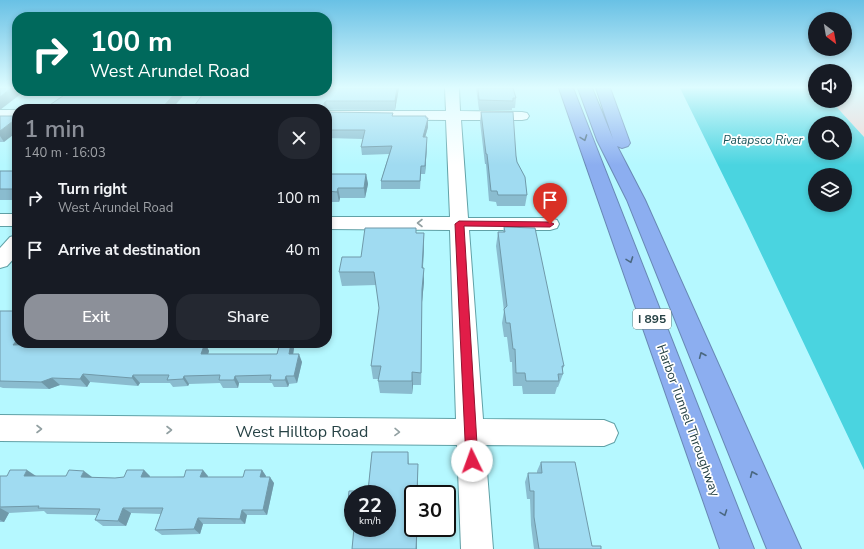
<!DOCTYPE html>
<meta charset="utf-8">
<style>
:root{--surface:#171b24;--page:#242831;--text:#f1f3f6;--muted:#9ea1a6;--accent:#8c9099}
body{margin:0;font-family:"Nunito Sans",sans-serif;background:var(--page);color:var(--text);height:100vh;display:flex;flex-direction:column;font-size:15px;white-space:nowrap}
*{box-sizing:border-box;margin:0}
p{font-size:13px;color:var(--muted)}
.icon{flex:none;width:22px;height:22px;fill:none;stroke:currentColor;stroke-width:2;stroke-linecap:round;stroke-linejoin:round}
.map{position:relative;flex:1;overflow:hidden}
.side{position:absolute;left:12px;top:104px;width:320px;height:244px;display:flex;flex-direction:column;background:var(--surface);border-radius:16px;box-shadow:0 2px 6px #0003}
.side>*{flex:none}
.hud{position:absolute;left:12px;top:12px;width:320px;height:84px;border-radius:16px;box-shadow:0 2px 6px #0003;background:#00695c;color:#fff;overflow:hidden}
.needle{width:26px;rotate:149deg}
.buttons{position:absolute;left:808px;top:12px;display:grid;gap:8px}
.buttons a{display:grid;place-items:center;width:44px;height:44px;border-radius:50%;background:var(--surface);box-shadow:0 2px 6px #0003;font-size:20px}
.speed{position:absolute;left:344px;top:485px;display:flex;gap:8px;font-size:20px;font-weight:700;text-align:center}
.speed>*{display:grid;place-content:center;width:52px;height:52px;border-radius:50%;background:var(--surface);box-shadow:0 2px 6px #0003;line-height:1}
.speed small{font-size:10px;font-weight:400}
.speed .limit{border:2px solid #111;border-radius:6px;background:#fff;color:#111}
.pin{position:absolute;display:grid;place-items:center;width:34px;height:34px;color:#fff;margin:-41px -17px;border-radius:50% 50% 50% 0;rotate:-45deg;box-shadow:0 0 4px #0007}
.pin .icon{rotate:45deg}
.me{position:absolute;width:44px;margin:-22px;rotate:357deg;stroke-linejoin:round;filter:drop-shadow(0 0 3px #0008)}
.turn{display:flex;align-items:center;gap:14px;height:84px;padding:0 12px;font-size:18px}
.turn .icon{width:52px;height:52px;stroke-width:2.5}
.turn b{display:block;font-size:28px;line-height:34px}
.round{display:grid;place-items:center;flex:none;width:42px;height:42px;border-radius:16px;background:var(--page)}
.headline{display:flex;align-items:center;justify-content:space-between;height:68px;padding:0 12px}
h1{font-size:24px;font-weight:600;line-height:30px;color:var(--accent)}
.primary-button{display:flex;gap:8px;margin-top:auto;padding:8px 12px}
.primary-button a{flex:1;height:46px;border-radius:16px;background:var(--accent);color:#fff;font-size:16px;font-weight:600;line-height:46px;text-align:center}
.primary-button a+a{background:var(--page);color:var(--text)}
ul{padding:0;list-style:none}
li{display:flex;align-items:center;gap:12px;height:52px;padding:0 12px}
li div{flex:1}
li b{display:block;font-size:15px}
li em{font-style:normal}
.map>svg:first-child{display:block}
.green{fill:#f6d3d0}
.water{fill:#4ad4e0;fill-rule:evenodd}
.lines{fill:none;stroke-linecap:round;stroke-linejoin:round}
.minor-casing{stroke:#60a1a7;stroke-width:2}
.highway-casing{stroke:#6888b4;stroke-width:2}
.minor{fill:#fff;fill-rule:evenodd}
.highway{fill:#8caef0;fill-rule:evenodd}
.wall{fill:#8abccf}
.shaded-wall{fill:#7099a9}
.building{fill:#a0dbf1;stroke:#7099a9}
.oneway{stroke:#4a6881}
.oneway2{stroke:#92a0a2}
.route{fill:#e11d48;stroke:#92132f}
.labels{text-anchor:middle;stroke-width:3.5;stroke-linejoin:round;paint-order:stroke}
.far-water-label{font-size:12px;font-style:italic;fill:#175257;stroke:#fff}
.shield{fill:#fff;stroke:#677b7d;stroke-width:1}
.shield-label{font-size:12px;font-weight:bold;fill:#264245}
.street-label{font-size:13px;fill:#264245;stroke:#fff}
.near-street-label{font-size:16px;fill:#264245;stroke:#fff}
</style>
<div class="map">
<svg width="864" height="549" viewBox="0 0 864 549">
<rect width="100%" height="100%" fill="#b5f8ff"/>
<!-- green -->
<polygon class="green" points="845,88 864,88 864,137 831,101 845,101"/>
<!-- water -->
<path class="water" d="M680 88H815V101H831L864 137V470L747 224ZM815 123H845V153H815ZM815 175H845V205H815Z"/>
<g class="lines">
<!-- minor casing -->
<g class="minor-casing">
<g id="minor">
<polygon points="445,88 459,88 460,111 522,112 527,113 529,116 527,119 522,120 461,120 468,218 550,218 557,220 559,224 557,228 550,230 469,230 483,419 604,420 614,424 618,433 614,442 604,446 485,445 493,549 461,549 457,445 0,441 0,415 456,419 450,230 327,229 327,217 450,217 446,120 327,119 327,111 446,111"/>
<rect x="0" y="110" width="17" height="8"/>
<rect x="0" y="214" width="17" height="12"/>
<polygon points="17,235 17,255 7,266 0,268 0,248 10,237"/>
</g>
</g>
<!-- highway casing -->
<g class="highway-casing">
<g id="highway">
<polygon points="559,88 573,88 754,549 720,549"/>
<polygon points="578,88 592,88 613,139 596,88 610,88 630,143 628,146 622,148 617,146 645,200 801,549 767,549 627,200 597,140"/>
</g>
</g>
<!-- minor -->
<use href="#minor" class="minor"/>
<!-- highway -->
<use href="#highway" class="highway"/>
</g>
<!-- wall -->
<g class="wall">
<polygon points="399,88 395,110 192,109"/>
<polygon points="476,88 513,88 516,98 515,108 512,108 512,110 479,110"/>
<polygon points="17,91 29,91 27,93 22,93"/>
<polygon points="327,112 393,116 428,118 428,127 425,137 427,145 425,174 421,174 420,189 381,189 381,181 389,154 362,155 361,147 363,139 327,138"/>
<polygon points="481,112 516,156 517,162 527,195 525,206 497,206 496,202 489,201 486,164 485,164 480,122"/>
<polygon points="0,116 4,142 0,142"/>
<rect x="0" y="171" width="17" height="29"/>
<polygon points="366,174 368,184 365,198 340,198 339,202 327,202 327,176"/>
<polygon points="504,227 564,366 562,371 563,374 558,387 557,387 555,394 523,394 522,386 513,386 512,362 510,362 507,337 504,337 502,323 504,311 496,246 498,232 503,232"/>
<polygon points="416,233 424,233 424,246 423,268 424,282 422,302 421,385 413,385 412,394 380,393 378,381 378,379 373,379 371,366 379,308 376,285 342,286 339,272 361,257"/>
<polygon points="0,311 17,343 29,343 27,345 117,345 205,343 209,351 208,354 277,354 280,343 292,343 294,348 293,354 302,362 297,383 289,384 288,387 274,387 272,383 239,383 238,388 223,388 220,383 189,384 188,386 173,387 170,383 140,383 138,386 90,382 87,387 60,385 49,389 3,388 0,387"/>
<polygon points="372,452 408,452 409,464 418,464 418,494 413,494 413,528 417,528 417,549 352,549 354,528 387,528 387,494 353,494 353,519 350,519 347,511 349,491 368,491"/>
<polygon points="541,462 592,546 601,549 534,549 531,525 530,499 527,499 525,482 528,473 537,473 537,471"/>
<polygon points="144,470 150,477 172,477 208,476 207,477 243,477 262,470 266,476 265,477 274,483 267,515 247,515 245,524 203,524 200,534 162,535 155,530 161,514 131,513 126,526 103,526 95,520 97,515 47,514 44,511 9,513 4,522 0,522 0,476 36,476 92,477 115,478 124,477"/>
</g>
<!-- shaded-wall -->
<g class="shaded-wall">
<polygon points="11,88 17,88 17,91 21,91 22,93 0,110 0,97"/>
<polygon points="397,88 399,88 395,110 395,101"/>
<polygon points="177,91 187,91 172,109 161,109"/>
<polygon points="326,101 327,109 324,109 324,103"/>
<polygon points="17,118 17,132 4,142 0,136 0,131"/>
<polygon points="428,118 428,127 423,145 423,137"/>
<polygon points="427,137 427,145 425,174 425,166"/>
<polygon points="366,174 368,184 365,198 364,188"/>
<polygon points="338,188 340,198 339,202 337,192"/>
<polygon points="424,233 424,246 422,282 422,268"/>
<polygon points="424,268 424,282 422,302 421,385 421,373 422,289"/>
<polygon points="17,340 17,343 29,343 21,353 13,345"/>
<polygon points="205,343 209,351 206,362 201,354"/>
<polygon points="291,343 292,343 294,348 292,362 289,354"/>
<polygon points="299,354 302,362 297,383 294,376"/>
<polygon points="412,372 413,385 412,394"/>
<polygon points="83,374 90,382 87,387 80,379"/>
<polygon points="133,375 140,383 138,386 132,378"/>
<polygon points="184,376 189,384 188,386 183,379"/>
<polygon points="235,376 239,383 238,388 234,380"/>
<polygon points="286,376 289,384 288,387 285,380"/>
<polygon points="52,378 60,385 49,389 41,382"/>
<polygon points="418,464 418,494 417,494"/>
<polygon points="27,470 36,476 24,476"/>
<polygon points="144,470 150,476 148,482 141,477"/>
<polygon points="203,470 208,476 206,483 200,477"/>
<polygon points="262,470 266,476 264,483 260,477"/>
<polygon points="84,471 92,477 89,482 81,477"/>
<polygon points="270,477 274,483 267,515 263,510"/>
<polygon points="0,508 9,513 4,522 0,520"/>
<polygon points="123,508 131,513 126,526 118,521"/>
<polygon points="242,510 247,515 245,524 240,519"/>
<polygon points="198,518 203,524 200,534 194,529"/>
<polygon points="417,528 417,549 416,549"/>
</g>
<!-- building -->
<g class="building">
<polygon points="0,88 11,88 0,97"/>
<polygon points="327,88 397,88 395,101 326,101 324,103 324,109 192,109 205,91 327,91"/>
<polygon points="478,88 513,88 516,98 513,98 513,101 479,100"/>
<polygon points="70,91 177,91 161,109 44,109"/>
<polygon points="327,112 393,113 392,116 426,116 426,118 428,118 423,137 427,137 425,166 421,166 420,181 381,181 392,146 361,147 365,130 327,130"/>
<polygon points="481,112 513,112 516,156 517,162 525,177 527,195 498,195 497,191 491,191 487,154 486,154"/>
<polygon points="0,116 17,116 17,118 0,131"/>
<rect x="0" y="171" width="17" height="18"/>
<polygon points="330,174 366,174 364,188 338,188 337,192 327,191 327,176 329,176"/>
<polygon points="504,227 535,228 564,366 562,366 563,374 558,374 559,381 526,381 525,373 516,373 515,349 513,349 510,323 506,323 504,309 507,306 498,232 505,232"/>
<polygon points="365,228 416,228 416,233 424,233 422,268 424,268 422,289 421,373 412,372 412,381 378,381 381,366 371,366 379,308 374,272 339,272 342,257 361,257"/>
<polygon points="17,252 17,256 14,256"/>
<polygon points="0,311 17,311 17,340 13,345 82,343 117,345 118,343 205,343 201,354 277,354 280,343 291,343 289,354 299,354 294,376 286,376 285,380 270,380 271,375 235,376 234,380 219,380 220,375 184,376 183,379 167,380 169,375 133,375 132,378 83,374 80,379 52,378 41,382 0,381"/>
<polygon points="372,452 408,452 408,464 418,464 417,494 413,494 413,528 417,528 416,549 352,549 354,528 387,528 387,494 353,494 353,511 347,511 349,491 368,491"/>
<polygon points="541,462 575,462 592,546 601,546 601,549 539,549 534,517 534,491 530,491 528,473 542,473"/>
<polygon points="10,470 27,470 24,476 66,476 69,470 84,471 81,477 115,478 124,477 127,470 144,470 141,477 184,477 186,470 203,470 200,477 243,477 245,470 262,470 260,477 270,477 263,510 242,510 240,519 198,518 194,529 155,530 163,508 123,508 118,521 95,520 100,509 38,508 39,506 0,507 0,476 7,476"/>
</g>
<!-- one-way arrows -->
<defs><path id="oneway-chevron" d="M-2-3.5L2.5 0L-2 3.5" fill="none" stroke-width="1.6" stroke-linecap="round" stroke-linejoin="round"/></defs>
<g class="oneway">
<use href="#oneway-chevron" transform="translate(584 138) rotate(70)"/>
<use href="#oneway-chevron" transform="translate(630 260) rotate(70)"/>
<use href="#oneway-chevron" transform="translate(702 355) rotate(-113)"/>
<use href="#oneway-chevron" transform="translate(753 474) rotate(-113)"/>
<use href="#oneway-chevron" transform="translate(724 513) rotate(70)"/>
</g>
<g class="oneway2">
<use href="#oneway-chevron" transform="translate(420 223) rotate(-180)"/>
<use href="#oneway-chevron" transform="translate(39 429)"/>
<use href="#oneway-chevron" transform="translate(169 430)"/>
<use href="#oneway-chevron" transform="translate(397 432) rotate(1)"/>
</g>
<!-- sky -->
<linearGradient id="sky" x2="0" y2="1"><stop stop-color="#69c1e5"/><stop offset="0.53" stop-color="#defcff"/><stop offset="1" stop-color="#defcff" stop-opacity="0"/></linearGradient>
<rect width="864" height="165" fill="url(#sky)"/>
<!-- route -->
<polygon class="route" points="459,221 550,222 554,224 550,227 464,226 478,461 477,466 472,468 468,466 466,461 455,224"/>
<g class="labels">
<!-- far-water labels -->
<g class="far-water-label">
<text x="763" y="144">Patapsco River</text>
</g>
<!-- shield labels -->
<rect class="shield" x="633" y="309" width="38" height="20" rx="3"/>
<g class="shield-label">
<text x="652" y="323">I 895</text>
</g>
<!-- street labels -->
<g class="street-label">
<text transform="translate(689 420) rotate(70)" y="5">Harbor Tunnel Throughway</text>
</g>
<!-- near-street labels -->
<g class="near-street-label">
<text x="302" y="437">West Hilltop Road</text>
</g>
</g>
</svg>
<div class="buttons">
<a><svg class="needle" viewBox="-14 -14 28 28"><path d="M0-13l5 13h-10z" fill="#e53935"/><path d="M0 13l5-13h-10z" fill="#9ea1a6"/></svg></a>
<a><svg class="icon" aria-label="sound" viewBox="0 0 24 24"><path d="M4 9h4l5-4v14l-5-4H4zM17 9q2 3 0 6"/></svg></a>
<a><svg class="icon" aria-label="search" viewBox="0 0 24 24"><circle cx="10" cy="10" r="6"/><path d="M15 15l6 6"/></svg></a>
<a><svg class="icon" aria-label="layers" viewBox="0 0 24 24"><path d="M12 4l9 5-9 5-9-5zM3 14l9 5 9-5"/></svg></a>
</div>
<div class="speed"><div>22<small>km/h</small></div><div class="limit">30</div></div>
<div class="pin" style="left:550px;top:224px;background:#d93025"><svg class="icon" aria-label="arrive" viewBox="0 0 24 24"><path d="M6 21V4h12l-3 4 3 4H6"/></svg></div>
<svg class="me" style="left:472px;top:461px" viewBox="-20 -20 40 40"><circle r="19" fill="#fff"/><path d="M0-13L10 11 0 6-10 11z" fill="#e11d48"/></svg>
<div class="hud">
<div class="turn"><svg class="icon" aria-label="right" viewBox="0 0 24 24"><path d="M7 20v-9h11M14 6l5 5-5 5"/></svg><div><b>100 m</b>West Arundel Road</div></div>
</div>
<section class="side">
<div class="headline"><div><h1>1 min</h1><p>140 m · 16:03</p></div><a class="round"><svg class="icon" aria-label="close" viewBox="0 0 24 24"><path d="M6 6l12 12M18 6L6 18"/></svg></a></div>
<ul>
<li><svg class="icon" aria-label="right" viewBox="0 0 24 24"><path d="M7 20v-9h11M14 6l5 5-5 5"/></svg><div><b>Turn right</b><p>West Arundel Road</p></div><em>100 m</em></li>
<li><svg class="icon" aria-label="arrive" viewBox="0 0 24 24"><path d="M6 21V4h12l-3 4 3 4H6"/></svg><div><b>Arrive at destination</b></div><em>40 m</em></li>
</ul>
<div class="primary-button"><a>Exit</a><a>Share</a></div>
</section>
</div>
